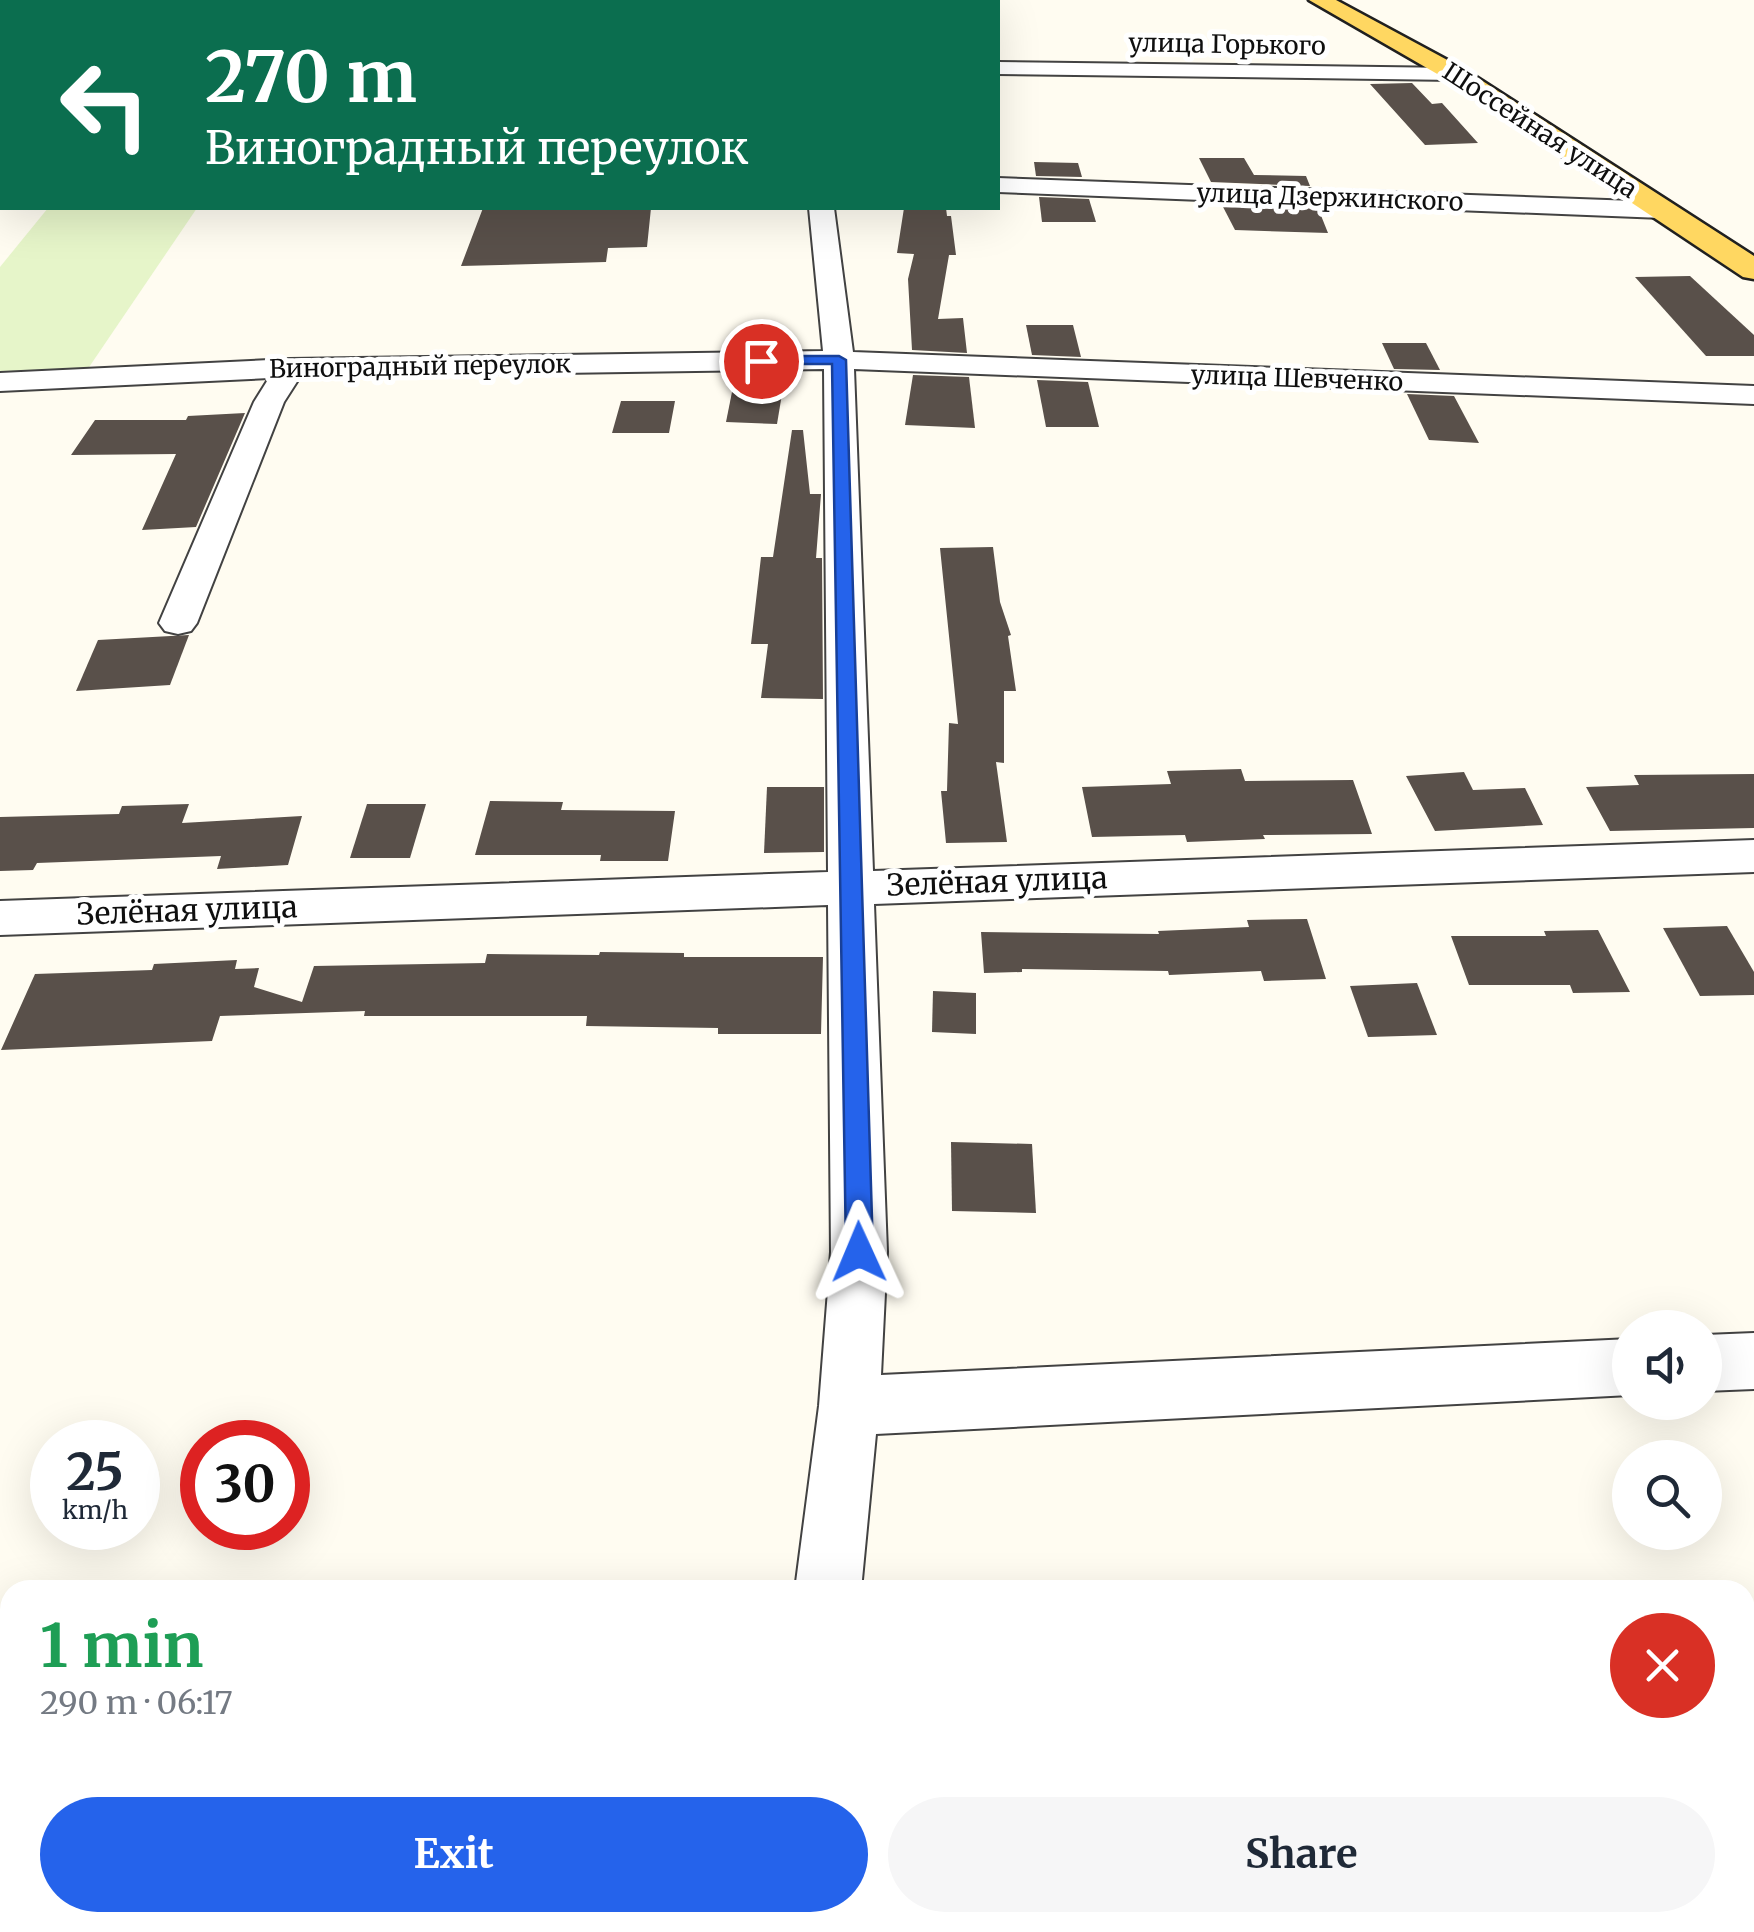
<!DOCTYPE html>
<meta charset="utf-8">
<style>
:root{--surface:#fff;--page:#f6f6f7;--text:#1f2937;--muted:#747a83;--accent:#2563eb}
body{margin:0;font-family:Merriweather,serif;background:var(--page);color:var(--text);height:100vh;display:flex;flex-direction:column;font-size:38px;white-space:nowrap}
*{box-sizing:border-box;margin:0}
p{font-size:32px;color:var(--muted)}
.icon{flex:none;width:55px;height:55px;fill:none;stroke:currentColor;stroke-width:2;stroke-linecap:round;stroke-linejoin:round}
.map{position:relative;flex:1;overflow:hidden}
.sheet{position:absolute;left:0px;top:1580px;width:1755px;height:352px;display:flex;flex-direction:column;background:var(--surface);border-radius:30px 30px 0 0;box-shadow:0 10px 40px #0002}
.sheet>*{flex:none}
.banner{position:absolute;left:0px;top:0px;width:1000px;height:210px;box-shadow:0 10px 40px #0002;background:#0b6e4f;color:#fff;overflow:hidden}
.tools{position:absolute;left:1612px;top:1310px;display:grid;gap:20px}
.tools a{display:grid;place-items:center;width:110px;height:110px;border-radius:50%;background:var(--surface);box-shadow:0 10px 40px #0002;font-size:50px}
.speed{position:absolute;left:30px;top:1420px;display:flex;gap:20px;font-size:50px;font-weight:700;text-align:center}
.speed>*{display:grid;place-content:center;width:130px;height:130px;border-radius:50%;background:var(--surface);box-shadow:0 10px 40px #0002;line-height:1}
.speed small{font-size:25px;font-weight:400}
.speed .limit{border:15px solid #d22;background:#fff;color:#111}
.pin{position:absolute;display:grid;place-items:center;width:85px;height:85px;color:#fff;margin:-42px;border:5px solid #fff;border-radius:50%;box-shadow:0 2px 10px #0007}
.me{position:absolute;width:110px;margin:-55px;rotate:359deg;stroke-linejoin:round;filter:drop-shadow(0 0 8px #0008)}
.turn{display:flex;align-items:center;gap:35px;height:210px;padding:0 40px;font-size:45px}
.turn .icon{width:130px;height:130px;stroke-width:2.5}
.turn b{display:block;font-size:70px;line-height:85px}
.round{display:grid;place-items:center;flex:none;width:105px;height:105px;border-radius:52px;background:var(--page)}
.head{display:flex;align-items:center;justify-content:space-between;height:170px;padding:0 40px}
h1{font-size:60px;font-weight:700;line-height:75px;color:#1e9e55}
.primary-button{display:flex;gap:20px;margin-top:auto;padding:20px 40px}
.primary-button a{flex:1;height:115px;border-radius:60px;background:var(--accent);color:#fff;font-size:40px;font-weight:700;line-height:115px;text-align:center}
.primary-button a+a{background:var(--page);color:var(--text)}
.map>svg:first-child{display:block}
.pitch{fill:#e6f5c9}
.building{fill:#59504a}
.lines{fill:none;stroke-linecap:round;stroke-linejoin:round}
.minor-casing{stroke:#424242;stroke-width:4}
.major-casing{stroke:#202020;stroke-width:5}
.path{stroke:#313131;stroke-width:2.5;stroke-dasharray:5 2.5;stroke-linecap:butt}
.minor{fill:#fff;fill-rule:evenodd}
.major{fill:#ffd761;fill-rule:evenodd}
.route{fill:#2563eb;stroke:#184099;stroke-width:2.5}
.labels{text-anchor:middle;stroke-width:10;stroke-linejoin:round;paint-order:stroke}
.far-street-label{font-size:25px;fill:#0f0f0f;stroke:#fff}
.street-label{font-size:30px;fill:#0f0f0f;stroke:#fff}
</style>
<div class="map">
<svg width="1754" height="1932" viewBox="0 0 1754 1932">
<rect width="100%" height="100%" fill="#fffcf1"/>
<!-- pitch -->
<polygon class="pitch" points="48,208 197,208 83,376 0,379 0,267"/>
<!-- building -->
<g class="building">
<polygon points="1412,83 1432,104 1442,103 1478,143 1425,145 1370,84"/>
<polygon points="1199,158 1244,158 1254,175 1306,176 1310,186 1211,182"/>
<polygon points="1034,162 1078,163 1082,177 1036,176"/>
<polygon points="1039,197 1089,199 1096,222 1042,222"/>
<polygon points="1222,205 1318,208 1328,233 1235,230"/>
<polygon points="483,208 651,208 647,247 608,248 606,262 461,266"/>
<polygon points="904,208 946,208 947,216 951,216 956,255 949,255 938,319 963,318 967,353 912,350 908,279 914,254 897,253"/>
<polygon points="1690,276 1754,335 1754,356 1706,356 1635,277"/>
<polygon points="1026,325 1073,325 1081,357 1032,355"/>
<polygon points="1382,343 1426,343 1440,370 1394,369"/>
<polygon points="913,375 969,377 975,428 905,425"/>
<polygon points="1037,380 1088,382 1099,427 1046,427"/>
<polygon points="732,392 782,394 777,424 726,422"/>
<polygon points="1407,394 1454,396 1479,443 1429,440"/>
<polygon points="621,401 675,401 669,433 612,433"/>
<polygon points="245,413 196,527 142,530 176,454 71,455 95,420 186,420 188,416"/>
<polygon points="792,430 803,430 810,494 821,494 816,558 822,558 823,699 761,698 768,644 751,644 761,557 773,557"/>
<polygon points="993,547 1000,602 1011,635 1008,636 1016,691 1004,691 1004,763 996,762 1007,842 946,843 941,791 947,791 949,723 958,724 940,548"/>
<polygon points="189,635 170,685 76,691 98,640"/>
<polygon points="1241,769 1245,781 1353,780 1372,834 1263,835 1265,839 1187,842 1185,835 1092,837 1082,787 1171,784 1167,771"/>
<polygon points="1464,772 1473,790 1525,788 1543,825 1435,831 1406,776"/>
<polygon points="1754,774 1754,828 1610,831 1586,787 1639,785 1634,775"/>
<polygon points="767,787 824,787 824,852 764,853"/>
<polygon points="490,801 563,802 561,810 675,811 668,861 600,861 601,855 475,855"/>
<polygon points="189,804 182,823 302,816 288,865 217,869 221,856 37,863 33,870 0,871 0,817 119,814 122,806"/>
<polygon points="367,804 426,804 410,858 350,858"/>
<polygon points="1307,919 1326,979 1264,981 1261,971 1169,975 1168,971 1022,969 1022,972 984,973 981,932 1159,934 1158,931 1249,927 1247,920"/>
<polygon points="1727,926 1754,972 1754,995 1700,996 1663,928"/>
<polygon points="1598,930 1630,992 1573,993 1570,985 1469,985 1451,936 1546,936 1544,931"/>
<polygon points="600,952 684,953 684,957 823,957 821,1034 718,1034 718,1028 586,1026 587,1016 364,1016 365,1011 220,1016 212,1041 1,1050 35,974 152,970 154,964 237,960 235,969 259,968 254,987 302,1002 314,966 485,963 487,954 599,955"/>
<polygon points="1417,983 1437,1035 1368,1037 1350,986"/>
<polygon points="933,991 976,993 976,1034 932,1032"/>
<polygon points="951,1142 1032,1144 1036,1213 952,1211"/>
</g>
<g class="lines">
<!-- minor casing -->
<g class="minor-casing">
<g id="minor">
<rect x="792" y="0" width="18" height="2"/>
<polygon points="998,62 1455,68 1466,74 1455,80 998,74"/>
<polygon points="998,178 1662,202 1675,210 1662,218 998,192"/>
<polygon points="809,208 834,208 853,352 1754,386 1754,404 854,369 873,871 1754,840 1754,872 874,904 887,1252 881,1375 1630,1339 1630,1395 876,1434 861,1590 795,1590 819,1406 831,1252 828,905 0,935 0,901 828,872 824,369 300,377 284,402 197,623 191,631 178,634 165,631 159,623 254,402 269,378 0,391 0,373 290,359 823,351"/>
<polygon points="1754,1333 1754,1389 1705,1391 1705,1335"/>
<polygon points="0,1877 10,1877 10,1922 45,1922 41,1932 0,1932"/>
<rect x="753" y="1922" width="76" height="10"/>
</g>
</g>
<!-- major casing -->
<g class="major-casing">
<polygon id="major" points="1309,0 1336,0 1464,69 1754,256 1754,279 1743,277 1446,79"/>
</g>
<!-- path -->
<polyline class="path" points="181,2 187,0"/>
<!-- minor -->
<use href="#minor" class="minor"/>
<!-- major -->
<use href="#major" class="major"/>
</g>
<!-- route -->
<polygon class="route" points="761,356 839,356 846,360 873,1252 869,1261 859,1264 850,1261 846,1252 832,364 756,364 754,361"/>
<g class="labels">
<!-- far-street labels -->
<g class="far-street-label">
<text transform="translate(1227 44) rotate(1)" y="9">улица Горького</text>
<text transform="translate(1540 130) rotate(33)" y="9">Шоссейная улица</text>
<text transform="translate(1330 197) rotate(2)" y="9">улица Дзержинского</text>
<text transform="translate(420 366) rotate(-1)" y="9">Виноградный переулок</text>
<text transform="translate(1297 378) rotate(2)" y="9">улица Шевченко</text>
</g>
<!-- street labels -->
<g class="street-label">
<text transform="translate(997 882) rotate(-2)" y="10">Зелёная улица</text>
<text transform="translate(187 911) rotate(-2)" y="10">Зелёная улица</text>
</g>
</g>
</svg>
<div class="tools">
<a><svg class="icon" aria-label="sound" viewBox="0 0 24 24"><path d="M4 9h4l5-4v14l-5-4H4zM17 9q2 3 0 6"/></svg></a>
<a><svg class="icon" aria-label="search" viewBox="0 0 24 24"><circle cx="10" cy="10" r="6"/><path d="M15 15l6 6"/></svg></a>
</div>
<div class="speed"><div>25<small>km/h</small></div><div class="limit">30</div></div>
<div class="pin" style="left:761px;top:361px;background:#d93025"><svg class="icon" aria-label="arrive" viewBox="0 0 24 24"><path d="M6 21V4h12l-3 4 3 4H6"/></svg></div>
<svg class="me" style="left:859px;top:1252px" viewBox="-20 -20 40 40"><path d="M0-17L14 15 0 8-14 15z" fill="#2563eb" stroke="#fff" stroke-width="4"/></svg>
<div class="banner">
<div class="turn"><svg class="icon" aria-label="left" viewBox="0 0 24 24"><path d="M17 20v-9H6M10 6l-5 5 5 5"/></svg><div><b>270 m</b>Виноградный переулок</div></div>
</div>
<section class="sheet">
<div class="head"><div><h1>1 min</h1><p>290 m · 06:17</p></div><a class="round" style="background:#d93025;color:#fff"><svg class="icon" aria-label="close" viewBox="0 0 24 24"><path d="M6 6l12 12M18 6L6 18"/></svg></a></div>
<div class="primary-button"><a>Exit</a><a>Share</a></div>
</section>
</div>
